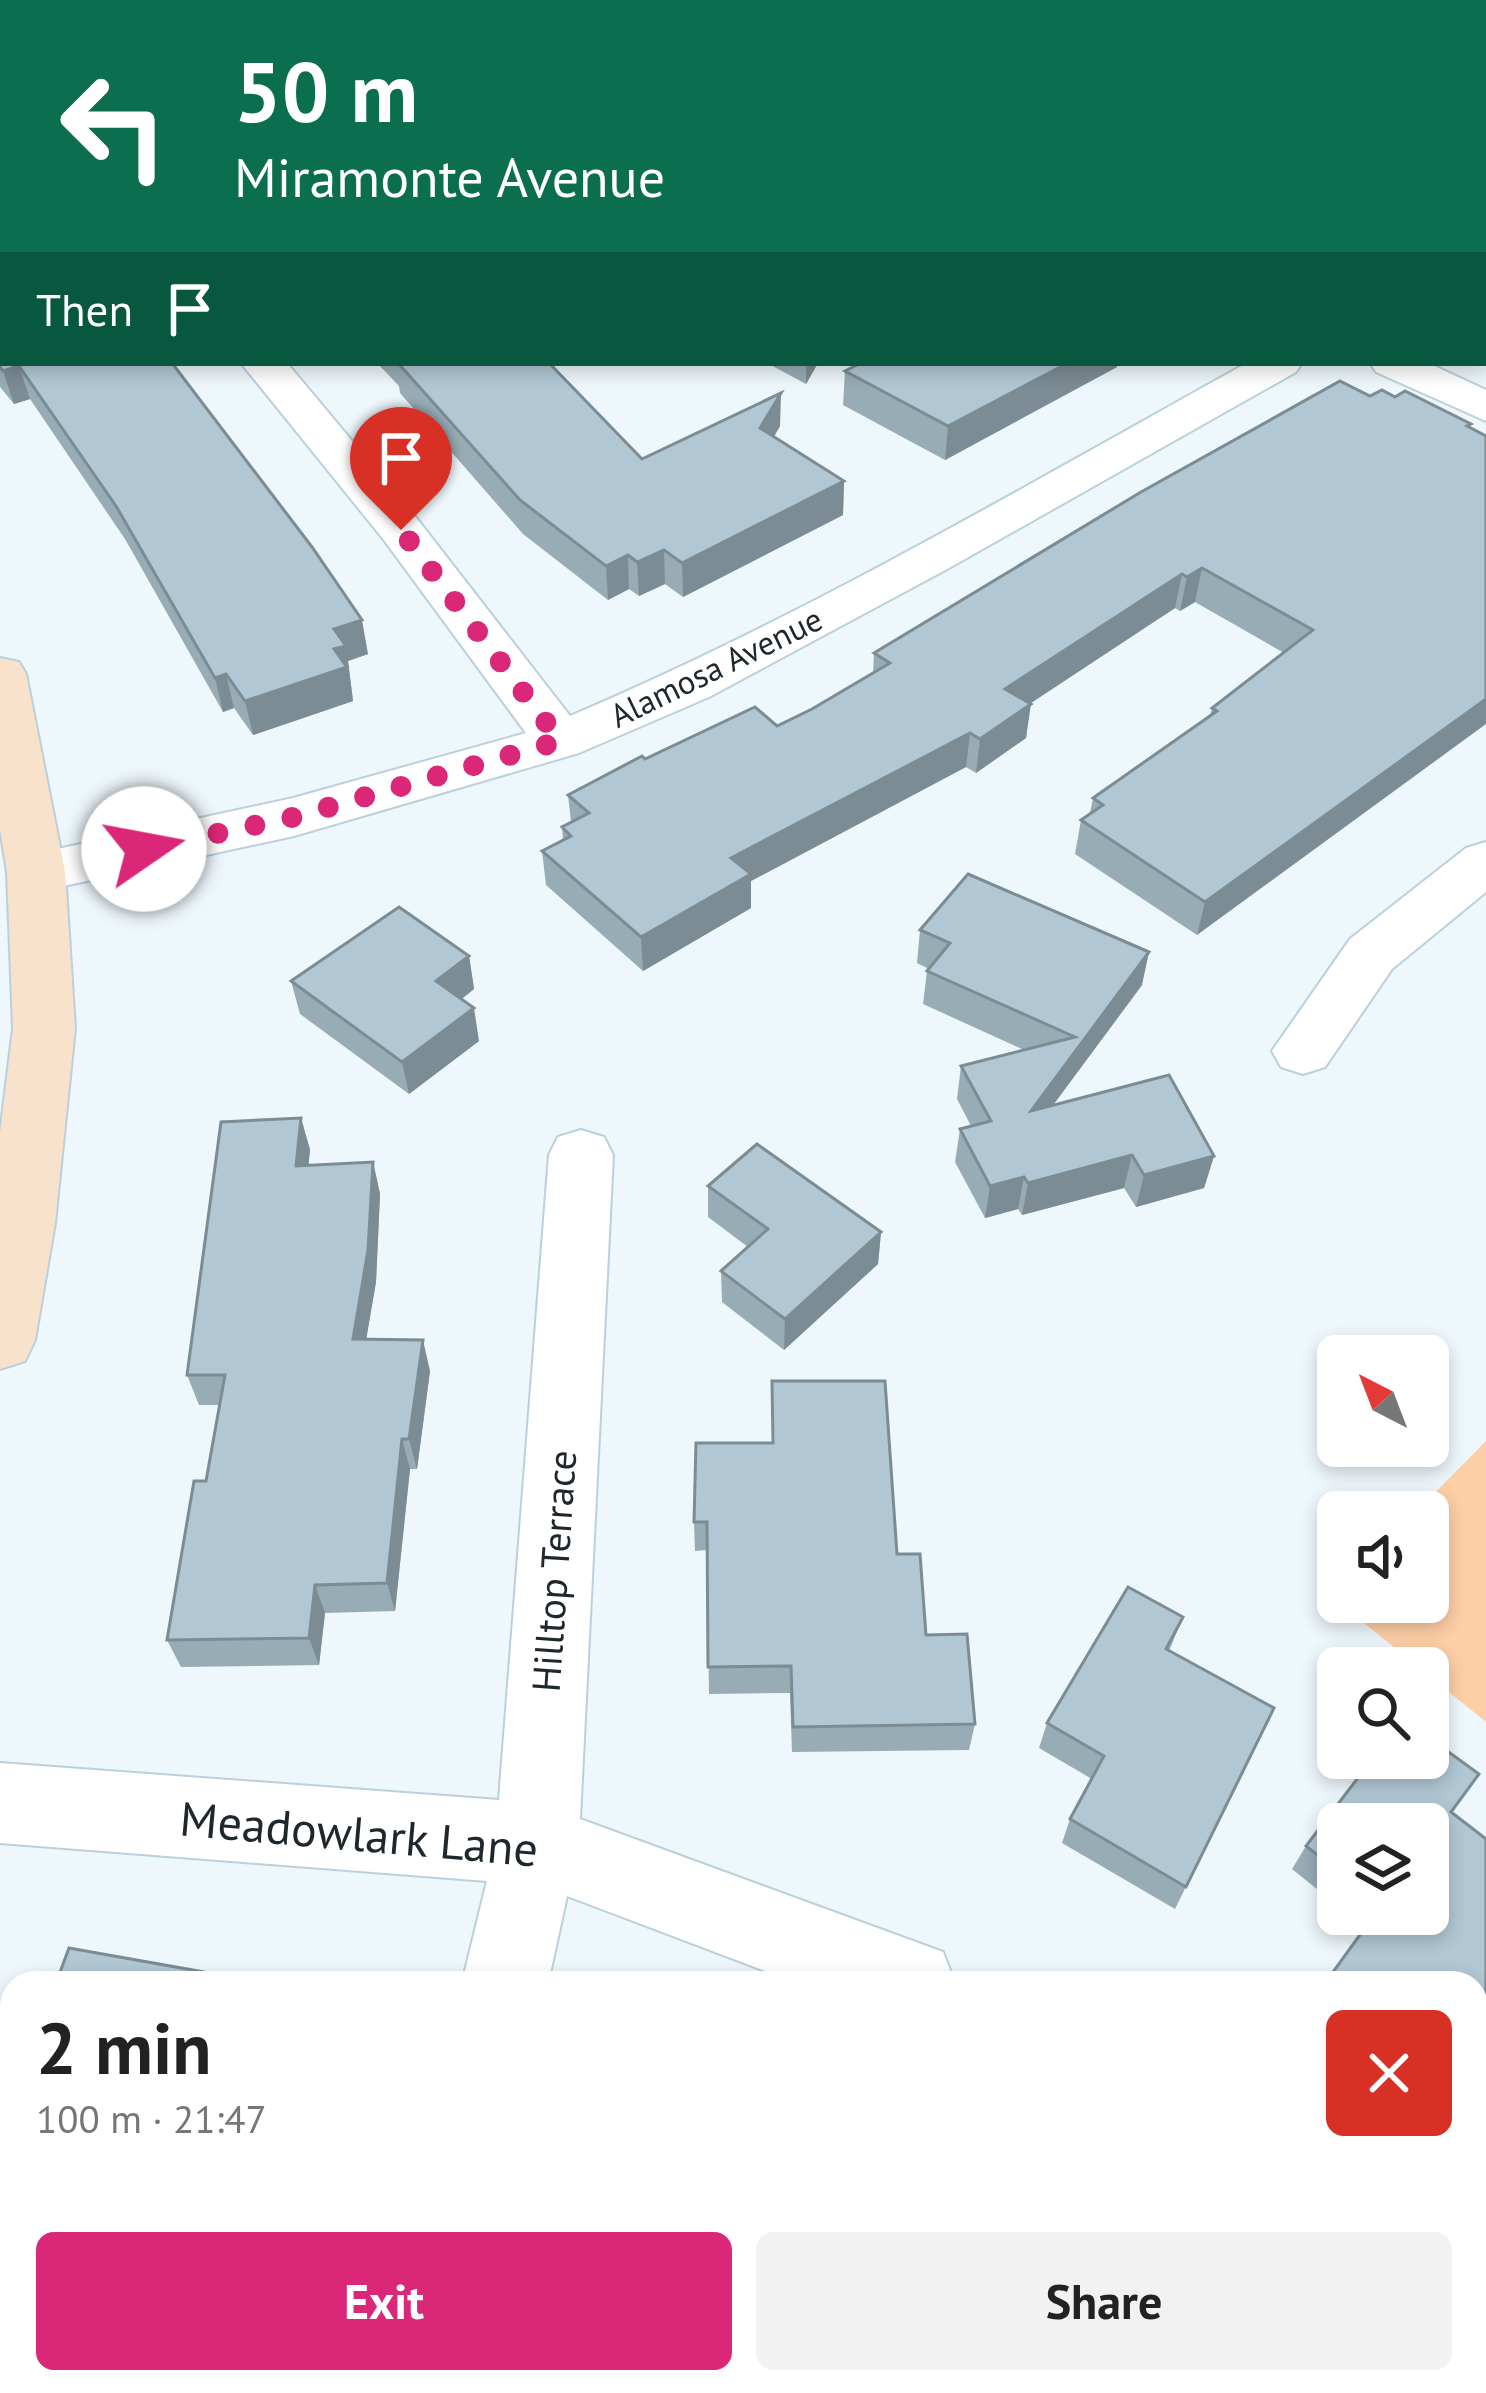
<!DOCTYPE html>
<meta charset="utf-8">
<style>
:root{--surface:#fff;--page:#f2f2f2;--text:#222;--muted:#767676;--accent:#db2777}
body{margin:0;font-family:"PT Sans",sans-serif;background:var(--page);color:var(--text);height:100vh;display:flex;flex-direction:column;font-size:45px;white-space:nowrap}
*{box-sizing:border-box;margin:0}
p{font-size:39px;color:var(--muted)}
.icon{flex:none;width:66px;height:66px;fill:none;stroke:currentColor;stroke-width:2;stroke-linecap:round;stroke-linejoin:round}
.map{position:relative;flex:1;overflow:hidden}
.sheet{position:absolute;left:0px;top:1971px;width:1488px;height:423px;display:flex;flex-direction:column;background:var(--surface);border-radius:36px 36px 0 0;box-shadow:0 6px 18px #0003}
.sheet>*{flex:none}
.banner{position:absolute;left:0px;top:0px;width:1488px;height:366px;box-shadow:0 6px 18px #0003;background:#0b6e4f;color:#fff;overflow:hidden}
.needle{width:78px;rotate:318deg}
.buttons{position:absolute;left:1317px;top:1335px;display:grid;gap:24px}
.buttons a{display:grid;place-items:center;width:132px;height:132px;border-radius:18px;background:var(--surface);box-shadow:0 6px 18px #0003;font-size:60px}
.pin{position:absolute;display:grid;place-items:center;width:102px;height:102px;color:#fff;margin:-123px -51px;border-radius:50% 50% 50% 0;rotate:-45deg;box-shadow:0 0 12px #0007}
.pin .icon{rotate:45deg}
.me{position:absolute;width:132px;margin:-66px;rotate:78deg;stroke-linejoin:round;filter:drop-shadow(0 0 9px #0008)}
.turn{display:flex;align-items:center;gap:42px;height:252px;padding:0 36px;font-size:54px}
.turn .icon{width:156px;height:156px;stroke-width:2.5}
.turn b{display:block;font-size:84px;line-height:102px}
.then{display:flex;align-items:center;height:114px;padding:0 36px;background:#0003;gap:24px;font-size:45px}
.round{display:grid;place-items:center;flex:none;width:126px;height:126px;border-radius:18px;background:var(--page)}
.summary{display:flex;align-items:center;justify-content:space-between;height:204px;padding:0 36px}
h1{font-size:72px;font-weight:700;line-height:90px}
.cta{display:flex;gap:24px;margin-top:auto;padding:24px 36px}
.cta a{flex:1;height:138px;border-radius:18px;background:var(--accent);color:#fff;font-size:48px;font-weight:700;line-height:138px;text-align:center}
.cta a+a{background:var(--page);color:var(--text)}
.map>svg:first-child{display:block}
.green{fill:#fecfa6}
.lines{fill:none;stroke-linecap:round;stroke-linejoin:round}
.street-casing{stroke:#bad1dd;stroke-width:4}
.secondary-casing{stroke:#bad1dd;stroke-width:4}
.street{fill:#fff;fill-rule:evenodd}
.secondary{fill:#f8e2cc;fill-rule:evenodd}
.wall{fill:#98acb6}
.shaded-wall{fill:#7c8c94}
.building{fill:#b1c8d4;stroke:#7c8c94;stroke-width:3}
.route{stroke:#db2777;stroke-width:21;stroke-dasharray:0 37.8}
.labels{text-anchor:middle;stroke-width:9;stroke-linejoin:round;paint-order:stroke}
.far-street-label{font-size:33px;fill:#1e272c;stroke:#fff}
.street-label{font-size:39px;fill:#1e272c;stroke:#fff}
.near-street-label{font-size:48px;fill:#1e272c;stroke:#fff}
</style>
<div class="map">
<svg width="1486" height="2393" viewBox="0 0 1486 2393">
<rect width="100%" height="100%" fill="#eef7fc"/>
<!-- green -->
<polygon class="green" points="1486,1441 1486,1722 1428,1675 1428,1668 1420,1668 1338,1602 1428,1602 1428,1512 1416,1512"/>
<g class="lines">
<!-- street casing -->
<g class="street-casing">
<g id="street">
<polygon points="423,0 461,0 464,3 425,3"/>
<rect x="0" y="111" width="3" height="25"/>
<rect x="1485" y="235" width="1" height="24"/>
<path d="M241 363H287L418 520 570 716C804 617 1025 486 1247 363H1302L1296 372 949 568 709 697 579 753 294 836 36 892 16 886 7 872 16 858 293 798 526 733 384 540Z"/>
<polygon points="1370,363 1428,363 1486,390 1486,421 1376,372"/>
<polygon points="1486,842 1486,892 1392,969 1325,1067 1303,1074 1281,1067 1272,1051 1350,939 1466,848"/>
<polygon points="581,1130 604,1137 613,1155 580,1819 943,1952 955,1983 797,1983 567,1896 548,1983 462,1983 487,1881 0,1843 0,1763 499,1800 549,1155 558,1137"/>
<polygon points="1476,2334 1486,2339 1486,2393 1430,2393 1426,2382 1476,2382"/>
<polygon points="367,2382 463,2382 462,2393 364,2393"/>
</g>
</g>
<!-- secondary casing -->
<g class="secondary-casing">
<polygon id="secondary" points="0,658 19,662 26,674 65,872 75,1028 55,1223 35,1340 25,1361 0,1369 0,1133 13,1028 7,872 0,829"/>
</g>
<!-- street -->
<use href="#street" class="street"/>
<!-- secondary -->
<use href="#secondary" class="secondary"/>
</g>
<!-- wall -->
<g class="wall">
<polygon points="0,0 3,3 3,61 0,59"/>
<polygon points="526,0 1486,0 1486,166 1485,3 532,3"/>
<polygon points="0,182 172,363 368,654 348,661 353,701 253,735 234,708 223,712 125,539 30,399 14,404 0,387"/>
<polygon points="377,363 549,363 642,459 780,426 774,437 844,481 843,515 683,597 665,584 639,596 629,589 608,600 523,534 400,393 399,386"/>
<polygon points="767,363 818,363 806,384"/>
<polygon points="1117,367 945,460 843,405 845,371"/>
<polygon points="1370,396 1395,397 1471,424 1197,935 1075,854 1081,820 1090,813 1093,798 1210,716 1212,708 1284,653 1195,602 1180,611 1175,608 1030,703 1026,738 976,773 966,767 751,881 751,908 643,971 546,885 542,851 563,840 562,827 571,822 568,795 645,759 777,726 812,709 873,674 874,653"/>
<polygon points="920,930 1142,985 1053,1105 1214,1156 1204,1188 1136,1207 1124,1188 1022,1215 1018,1209 985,1218 955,1162 960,1129 971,1126 957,1099 961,1066 1024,1050 923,1004 927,971 929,969 917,963"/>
<polygon points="469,956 474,989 462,999 479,1041 409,1094 300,1014 291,981"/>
<polygon points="301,1118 310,1150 308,1166 373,1162 380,1194 376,1282 366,1339 430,1371 417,1469 410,1469 395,1611 325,1613 319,1665 181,1667 167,1640 206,1481 220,1405 199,1405 187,1375"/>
<polygon points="708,1186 881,1232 878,1264 784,1350 722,1302 721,1271 748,1247 708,1217"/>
<polygon points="772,1381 897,1554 926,1635 975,1724 969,1750 792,1752 790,1693 709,1694 707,1550 695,1551 694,1522 772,1443"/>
<polygon points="1183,1617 1169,1651 1274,1708 1175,1909 1062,1843 1070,1819 1092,1779 1039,1748 1047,1723"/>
<polygon points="1428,1737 1479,1774 1451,1812 1486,1839 1486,2134 1476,2125 1476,1983 1325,1983 1365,1928 1348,1914 1428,1914 1428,1824 1338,1824 1338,1906 1292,1869 1306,1846 1373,1758 1428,1758"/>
<polygon points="12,2099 12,2160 0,2151 0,2131"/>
<polygon points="1044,2382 1204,2382 1206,2393 1045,2393"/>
</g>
<!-- shaded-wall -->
<g class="shaded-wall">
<polygon points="806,363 818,363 806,384"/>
<polygon points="1068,363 1118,363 1117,367 945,460 948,426"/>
<polygon points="19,366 30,399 14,404 3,371"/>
<polygon points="781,393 780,426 759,461 760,428"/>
<polygon points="844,481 843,515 683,597 682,563"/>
<polygon points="664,550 665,584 639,596 637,562"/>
<polygon points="628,555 629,589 608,600 606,566"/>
<polygon points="1202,568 1195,602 1180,611 1187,577"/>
<polygon points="1182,574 1175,608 1001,723 1005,689"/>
<polygon points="362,620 368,654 348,661 353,701 253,735 245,701 334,649 334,629"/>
<polygon points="226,674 234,708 223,712 215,678"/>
<polygon points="1486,699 1486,724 1197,935 1205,902"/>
<polygon points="1031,704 1026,738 976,773 980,739"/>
<polygon points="970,733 966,767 751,881 751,908 643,971 641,937 731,858"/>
<polygon points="1149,952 1142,985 1025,1143 1031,1111"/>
<polygon points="469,956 474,989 441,1014 436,981"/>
<polygon points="474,1008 479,1041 409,1094 402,1062"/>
<polygon points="301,1118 310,1150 305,1198 296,1166"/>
<polygon points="1132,1155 1124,1188 1022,1215 1028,1183"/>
<polygon points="1214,1156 1204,1188 1136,1207 1144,1175"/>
<polygon points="373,1162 380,1194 376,1282 361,1370 353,1339"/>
<polygon points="1024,1177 1018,1209 985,1218 990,1186"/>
<polygon points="881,1232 878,1264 784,1350 785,1319"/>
<polygon points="423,1340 430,1371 417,1469 409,1439"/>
<polygon points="402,1439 410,1469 395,1611 387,1583"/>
<polygon points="315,1585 325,1613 319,1665 309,1638"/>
<polygon points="73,2382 96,2382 92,2393 69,2393"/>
</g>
<!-- building -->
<g class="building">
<polygon points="0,0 419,0 423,3 3,3 3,36 0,34"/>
<polygon points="580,0 1486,0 1486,139 1485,3 585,3"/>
<polygon points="0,182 3,184 3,363 172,363 312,547 362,620 334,629 346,646 334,649 347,667 245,701 226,674 215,678 116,506 19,366 3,371 0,367"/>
<polygon points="398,363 549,363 642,459 781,393 760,428 844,481 682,563 664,550 637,562 628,555 606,566 520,500"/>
<polygon points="861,363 1068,363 948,426 845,371"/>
<polygon points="1340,381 1370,396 1382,390 1395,397 1405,391 1471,424 1467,426 1486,436 1486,699 1205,902 1081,820 1103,805 1093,798 1217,711 1212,708 1313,630 1202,568 1187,577 1182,574 1005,689 1031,704 980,739 970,733 731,858 751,874 641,937 542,851 571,836 562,827 589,813 568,795 642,756 645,759 755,707 777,726 812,709 890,663 874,653 1141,492"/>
<polygon points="968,874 1149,952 1031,1111 1169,1075 1214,1156 1144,1175 1132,1155 1028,1183 1024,1177 990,1186 960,1129 991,1121 961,1066 1075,1037 927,971 950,943 920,930"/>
<polygon points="399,907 469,956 436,981 474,1008 402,1062 291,981"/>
<polygon points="301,1118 296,1166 373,1162 368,1250 353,1339 423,1340 409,1439 402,1439 387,1583 315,1585 309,1638 167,1640 194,1481 206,1481 225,1375 187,1375 221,1122"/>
<polygon points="757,1144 881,1232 785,1319 721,1271 768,1229 708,1186"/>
<polygon points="772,1381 885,1381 897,1554 920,1554 926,1635 967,1634 975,1724 793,1727 791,1666 708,1667 707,1522 694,1522 696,1443 773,1443"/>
<polygon points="1128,1587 1183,1617 1166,1649 1274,1708 1186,1887 1070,1819 1104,1756 1047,1723"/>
<polygon points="1428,1737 1479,1774 1451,1812 1486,1839 1486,2097 1476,2088 1476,1983 1325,1983 1375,1914 1428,1914 1428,1824 1338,1824 1338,1871 1306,1846 1373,1758 1428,1758"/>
<polygon points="69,1948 215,1974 212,1983 56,1983"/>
<polygon points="12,2099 12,2150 0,2147 0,2131"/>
<polygon points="0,2267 12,2269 12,2382 73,2382 69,2393 0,2393"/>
<polygon points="1054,2382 1204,2382 1206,2393 1054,2393"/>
</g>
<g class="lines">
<!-- route -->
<polyline class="route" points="144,849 294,817 560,741 401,530"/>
</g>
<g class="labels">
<!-- far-street labels -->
<g class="far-street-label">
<text transform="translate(716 667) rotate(-26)" y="12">Alamosa Avenue</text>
</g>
<!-- street labels -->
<g class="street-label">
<text transform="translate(554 1571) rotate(-86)" y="14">Hilltop Terrace</text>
</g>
<!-- near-street labels -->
<g class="near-street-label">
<text transform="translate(359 1834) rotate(5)" y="17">Meadowlark Lane</text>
</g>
</g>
</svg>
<div class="buttons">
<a><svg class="needle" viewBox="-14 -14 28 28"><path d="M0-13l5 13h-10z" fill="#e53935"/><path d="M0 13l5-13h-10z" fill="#767676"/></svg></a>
<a><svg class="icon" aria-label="sound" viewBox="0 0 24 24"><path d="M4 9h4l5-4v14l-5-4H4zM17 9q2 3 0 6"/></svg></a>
<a><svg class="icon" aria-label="search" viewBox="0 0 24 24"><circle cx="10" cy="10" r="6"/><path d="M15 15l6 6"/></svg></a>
<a><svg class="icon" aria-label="layers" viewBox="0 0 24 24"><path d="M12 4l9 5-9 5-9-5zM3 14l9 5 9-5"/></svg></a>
</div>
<div class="pin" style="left:401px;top:530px;background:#d93025"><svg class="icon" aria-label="arrive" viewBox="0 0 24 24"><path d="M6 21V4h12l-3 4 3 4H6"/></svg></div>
<svg class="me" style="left:144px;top:849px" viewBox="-20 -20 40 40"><circle r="19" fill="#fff"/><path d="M0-13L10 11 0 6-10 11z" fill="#db2777"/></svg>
<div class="banner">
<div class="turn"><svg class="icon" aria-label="left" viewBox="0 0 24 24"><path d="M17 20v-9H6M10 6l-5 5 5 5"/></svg><div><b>50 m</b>Miramonte Avenue</div></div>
<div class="then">Then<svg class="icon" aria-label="arrive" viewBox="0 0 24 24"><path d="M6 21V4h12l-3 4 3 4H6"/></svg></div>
</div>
<section class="sheet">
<div class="summary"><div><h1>2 min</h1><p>100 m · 21:47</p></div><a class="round" style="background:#d93025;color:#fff"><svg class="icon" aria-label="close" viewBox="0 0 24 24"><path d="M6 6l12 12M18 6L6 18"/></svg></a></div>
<div class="cta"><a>Exit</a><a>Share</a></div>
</section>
</div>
